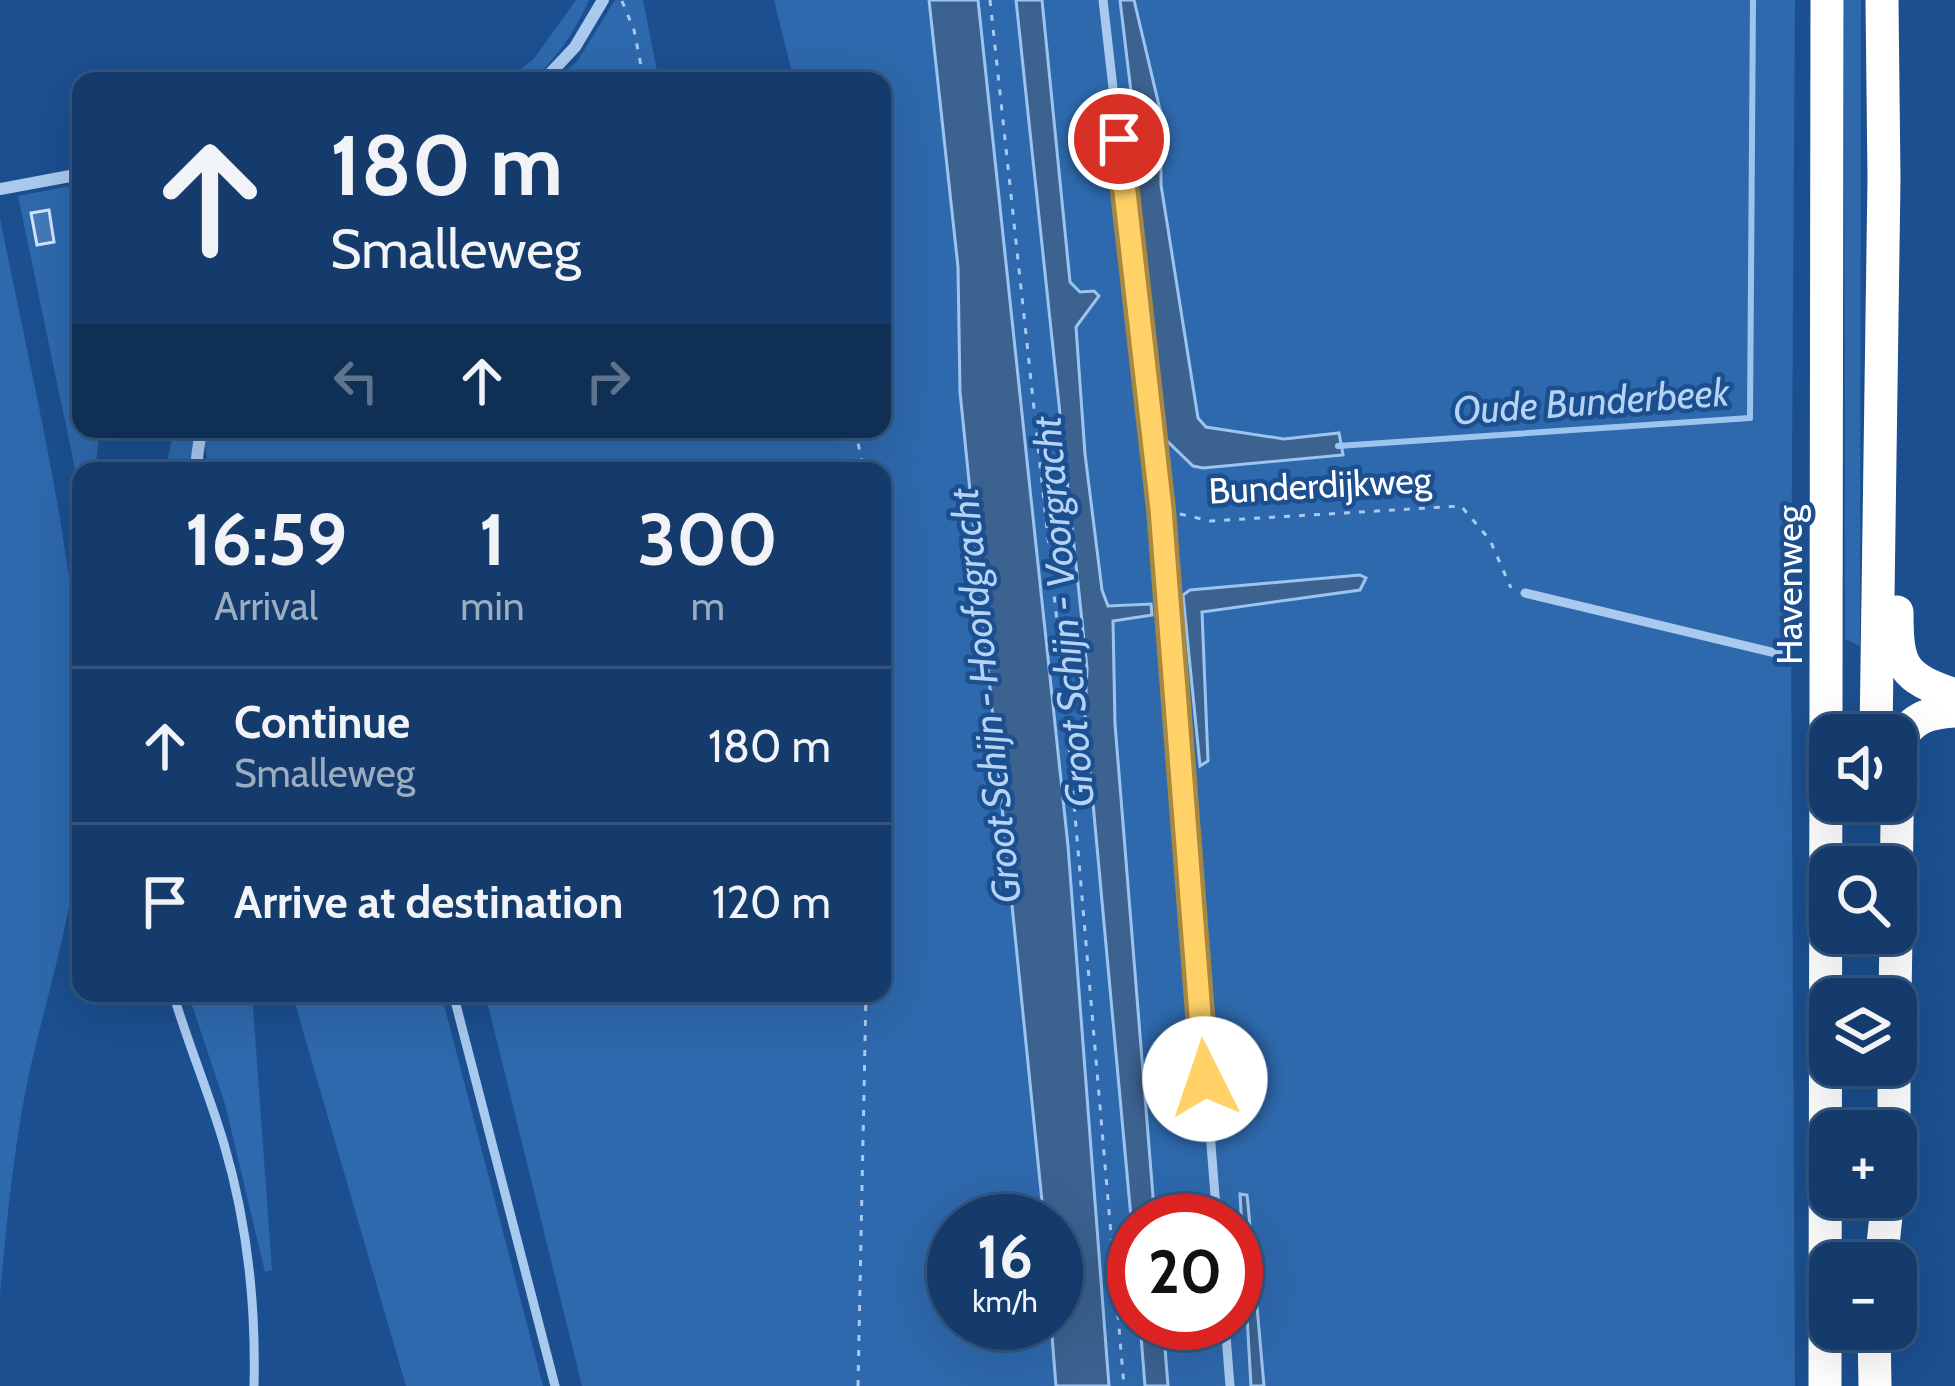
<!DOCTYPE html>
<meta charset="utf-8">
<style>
:root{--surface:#143b6b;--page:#1d4271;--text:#f1f3f6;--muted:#9dadc1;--line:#33557e}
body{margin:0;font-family:Cabin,sans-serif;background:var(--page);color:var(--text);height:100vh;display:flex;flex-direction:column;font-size:45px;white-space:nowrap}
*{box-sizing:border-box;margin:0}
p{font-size:39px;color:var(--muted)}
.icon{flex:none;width:66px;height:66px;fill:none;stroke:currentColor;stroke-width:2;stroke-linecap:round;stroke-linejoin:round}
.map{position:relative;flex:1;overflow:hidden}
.side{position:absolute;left:72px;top:462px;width:819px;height:540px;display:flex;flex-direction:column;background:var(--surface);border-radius:24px;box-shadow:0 12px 48px #0002,0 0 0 3px var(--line)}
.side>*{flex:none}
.guide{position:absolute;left:72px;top:72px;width:819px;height:366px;border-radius:24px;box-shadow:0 12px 48px #0002,0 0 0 3px var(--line);background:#143b6b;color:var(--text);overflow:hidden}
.fabs{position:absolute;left:1809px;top:714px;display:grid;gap:24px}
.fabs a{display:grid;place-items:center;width:108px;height:108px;border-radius:24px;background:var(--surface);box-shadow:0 12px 48px #0002,0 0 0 3px var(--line);font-size:60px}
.speed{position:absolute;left:927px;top:1194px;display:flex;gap:24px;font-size:60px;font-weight:700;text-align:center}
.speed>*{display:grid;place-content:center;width:156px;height:156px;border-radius:50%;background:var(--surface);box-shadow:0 12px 48px #0002,0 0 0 3px var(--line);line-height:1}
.speed small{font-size:30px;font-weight:400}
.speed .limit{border:18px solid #d22;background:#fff;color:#111}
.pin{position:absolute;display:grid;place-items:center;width:102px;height:102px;color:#fff;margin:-51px;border:6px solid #fff;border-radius:50%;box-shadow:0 3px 12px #0007}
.me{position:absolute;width:132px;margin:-66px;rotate:356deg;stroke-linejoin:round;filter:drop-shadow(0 0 9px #0008)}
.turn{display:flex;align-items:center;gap:42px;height:252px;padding:0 60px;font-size:54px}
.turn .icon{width:156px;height:156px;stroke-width:2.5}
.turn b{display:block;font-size:84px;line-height:102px}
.lanes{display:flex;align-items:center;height:114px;padding:0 60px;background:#0003;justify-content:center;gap:60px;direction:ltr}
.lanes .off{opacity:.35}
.eta{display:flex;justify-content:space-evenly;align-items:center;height:204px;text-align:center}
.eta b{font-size:72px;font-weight:700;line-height:84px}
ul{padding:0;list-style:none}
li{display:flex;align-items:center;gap:36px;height:156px;padding:0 60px;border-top:3px solid var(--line)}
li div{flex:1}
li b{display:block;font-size:45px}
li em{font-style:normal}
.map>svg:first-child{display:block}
.green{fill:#2e69ad;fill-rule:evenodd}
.water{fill:#3c6290;stroke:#9cc4f0;stroke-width:3}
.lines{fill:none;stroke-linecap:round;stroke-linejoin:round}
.stream{stroke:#9cc4f0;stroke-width:6}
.building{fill:#4478b7;stroke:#cfe3fa;stroke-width:3}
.path{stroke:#a9c9ee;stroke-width:3;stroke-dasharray:6 9;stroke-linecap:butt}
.lane{stroke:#a9c9ee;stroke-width:9}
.street{stroke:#a9c9ee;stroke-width:12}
.highway{stroke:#fff;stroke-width:33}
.route-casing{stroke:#a68842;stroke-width:30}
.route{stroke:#ffd166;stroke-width:21}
.labels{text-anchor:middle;stroke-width:9;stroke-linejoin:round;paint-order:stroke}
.street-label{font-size:36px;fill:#fff;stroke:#1b4f8f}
.water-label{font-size:39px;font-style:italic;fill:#b5d3f5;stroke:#1b4f8f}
</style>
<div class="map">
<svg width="1955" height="1386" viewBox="0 0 1955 1386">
<rect width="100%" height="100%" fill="#1b4f8f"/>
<!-- green -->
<g class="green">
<path d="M576 0H589C575 31 557 58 532 81H504L533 60Z"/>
<polygon points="615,0 643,0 659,81 557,81 578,60"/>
<path d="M774 0H1795L1791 623 1795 1386H582L485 993H882V471H209L204 441 209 429H882V81H794ZM954 1221H1056V1323H954ZM1134 1221H1236V1323H1134Z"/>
<polygon points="1844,0 1861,0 1860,646 1845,639"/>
<polygon points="81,184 81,429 100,429 95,471 81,471 81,498 18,196"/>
<path d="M0 218C40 422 99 637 78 847 70 923 47 996 30 1069 14 1144 7 1219 0 1295Z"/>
<polygon points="174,429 193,429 194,471 165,471"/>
<polygon points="188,993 252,993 272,1270 265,1272 225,1104"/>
<polygon points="292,993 441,993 543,1386 406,1386"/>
</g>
<!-- water -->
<g class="water">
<polygon points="929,0 978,0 1068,846 1109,1386 1056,1386 1051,1323 1056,1323 1056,1221 1044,1221 960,392 958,267"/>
<polygon points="1016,0 1042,0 1070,282 1080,292 1094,291 1099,296 1076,327 1085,454 1102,590 1108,606 1151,604 1152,615 1113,621 1115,724 1155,1221 1134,1221 1134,1250 1085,716 1087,668"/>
<polygon points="1120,0 1134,0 1161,114 1161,185 1198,418 1206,427 1284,439 1339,433 1343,455 1203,468 1193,466 1161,435 1158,373 1135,175 1137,142"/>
<polygon points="1360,575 1366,578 1360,590 1202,612 1208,761 1200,766 1183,595 1190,590"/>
<polygon points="1240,1194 1247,1195 1248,1204 1264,1386 1251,1386"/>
<polygon points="1140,1323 1163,1323 1168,1386 1145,1386"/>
</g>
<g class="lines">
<!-- stream -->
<polyline class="stream" points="1338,446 1750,418 1753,0"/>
</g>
<!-- building -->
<polygon class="building" points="49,210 54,242 37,245 31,213"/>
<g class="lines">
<!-- path -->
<g class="path">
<polyline points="990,0 1064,687 1124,1386"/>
<polyline points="622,1 634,30 644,81"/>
<polyline points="855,429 864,471"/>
<polyline points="1180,514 1210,521 1461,506 1490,540 1511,588"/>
<polyline points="858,1386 866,993"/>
</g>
<!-- lane -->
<g class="lane">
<polyline points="1103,0 1161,510 1217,1221"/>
<polyline points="1525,593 1788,656"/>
<path d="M173 993C188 1044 209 1093 224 1144 247 1222 256 1305 254 1386"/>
<polyline points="453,993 555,1386"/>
<polyline points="1225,1323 1230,1386"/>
</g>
<!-- street -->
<g class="street">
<polyline points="543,81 575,47 603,0"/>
<polyline points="0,189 81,174"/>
<polyline points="200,471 197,458 201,429"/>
</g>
<!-- highway -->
<g class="highway">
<path d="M1897 612C1897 667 1902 677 1955 695"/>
<polyline points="1876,735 1884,179 1882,0"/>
<path d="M1896 903 1898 741C1914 717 1927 713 1955 711"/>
<polyline points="1895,999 1896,933"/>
<polyline points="1894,1131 1894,1065"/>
<polyline points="1881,1263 1888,1197"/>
<polyline points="1874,1329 1875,1386"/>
<polyline points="1825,1386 1827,0"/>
</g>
</g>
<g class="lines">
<!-- route casing -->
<g class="route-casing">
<polyline id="route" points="1119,139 1161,509 1205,1079"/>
</g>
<!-- route -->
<use href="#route" class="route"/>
</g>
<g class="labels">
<!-- street labels -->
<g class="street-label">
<text transform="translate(1320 485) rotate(-3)" y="13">Bunderdijkweg</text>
<text transform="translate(1789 585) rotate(-90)" y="13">Havenweg</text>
</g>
<!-- water labels -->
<g class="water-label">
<text transform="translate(1591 401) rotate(-4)" y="14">Oude Bunderbeek</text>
<text transform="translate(1063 612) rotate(-95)" y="14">Groot Schijn - Voorgracht</text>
<text transform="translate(985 696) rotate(-96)" y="14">Groot Schijn - Hoofdgracht</text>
</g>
</g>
</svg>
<div class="fabs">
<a><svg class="icon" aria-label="sound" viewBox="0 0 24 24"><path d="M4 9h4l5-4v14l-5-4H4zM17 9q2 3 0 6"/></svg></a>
<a><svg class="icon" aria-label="search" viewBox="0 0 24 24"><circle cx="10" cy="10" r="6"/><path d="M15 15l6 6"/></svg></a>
<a><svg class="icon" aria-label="layers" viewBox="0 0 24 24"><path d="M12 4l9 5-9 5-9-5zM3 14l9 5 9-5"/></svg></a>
<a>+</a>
<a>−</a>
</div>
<div class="speed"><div>16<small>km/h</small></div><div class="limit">20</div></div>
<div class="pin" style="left:1119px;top:139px;background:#d93025"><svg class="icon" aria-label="arrive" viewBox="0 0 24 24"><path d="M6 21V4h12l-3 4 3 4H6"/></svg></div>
<svg class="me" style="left:1205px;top:1079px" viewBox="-20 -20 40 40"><circle r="19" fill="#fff"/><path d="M0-13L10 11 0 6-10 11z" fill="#ffd166"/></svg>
<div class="guide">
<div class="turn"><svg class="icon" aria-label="ahead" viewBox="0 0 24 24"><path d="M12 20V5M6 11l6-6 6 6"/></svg><div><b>180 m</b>Smalleweg</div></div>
<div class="lanes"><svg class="icon off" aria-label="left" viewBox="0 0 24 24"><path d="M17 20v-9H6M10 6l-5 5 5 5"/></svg><svg class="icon" aria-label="ahead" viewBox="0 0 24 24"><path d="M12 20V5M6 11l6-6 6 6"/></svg><svg class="icon off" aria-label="right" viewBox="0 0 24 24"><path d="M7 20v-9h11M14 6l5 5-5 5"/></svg></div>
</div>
<section class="side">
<div class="eta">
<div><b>16:59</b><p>Arrival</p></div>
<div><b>1</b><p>min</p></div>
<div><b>300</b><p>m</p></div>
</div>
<ul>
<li><svg class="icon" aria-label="ahead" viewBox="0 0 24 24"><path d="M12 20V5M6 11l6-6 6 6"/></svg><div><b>Continue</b><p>Smalleweg</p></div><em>180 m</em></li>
<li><svg class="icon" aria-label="arrive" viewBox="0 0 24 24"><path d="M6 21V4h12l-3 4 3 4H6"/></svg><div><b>Arrive at destination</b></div><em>120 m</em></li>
</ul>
</section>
</div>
